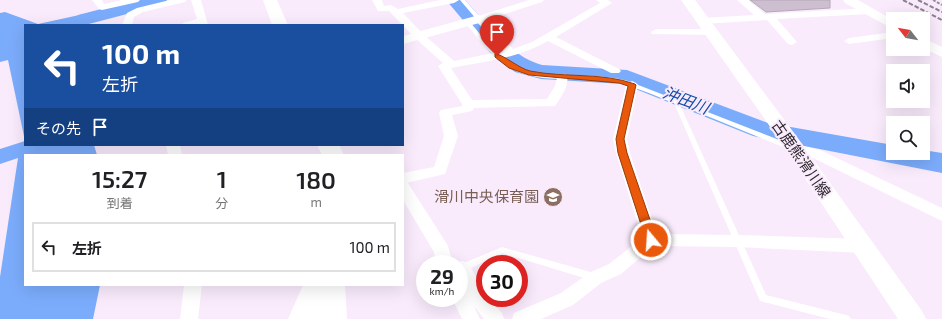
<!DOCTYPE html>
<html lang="ja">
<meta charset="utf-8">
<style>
:root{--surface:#fff;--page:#f6f6f6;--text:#202124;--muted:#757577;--line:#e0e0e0}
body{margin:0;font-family:"Exo 2","Noto Sans JP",sans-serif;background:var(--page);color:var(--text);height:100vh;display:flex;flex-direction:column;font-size:15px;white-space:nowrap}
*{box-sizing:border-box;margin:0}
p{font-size:13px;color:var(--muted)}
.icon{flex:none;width:22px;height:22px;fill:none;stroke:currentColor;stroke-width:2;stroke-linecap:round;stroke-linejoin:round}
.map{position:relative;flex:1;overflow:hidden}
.side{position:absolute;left:24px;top:154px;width:380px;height:132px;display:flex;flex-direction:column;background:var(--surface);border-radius:0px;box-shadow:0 4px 16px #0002}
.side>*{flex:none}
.top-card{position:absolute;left:24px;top:24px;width:380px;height:122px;border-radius:0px;box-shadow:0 4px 16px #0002;background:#1a4fa0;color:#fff;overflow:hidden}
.needle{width:26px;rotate:301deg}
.fabs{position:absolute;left:886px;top:12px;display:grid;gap:8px}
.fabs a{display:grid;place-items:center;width:44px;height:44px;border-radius:0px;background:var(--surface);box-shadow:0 4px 16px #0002;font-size:20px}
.speed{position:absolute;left:416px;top:255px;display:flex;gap:8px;font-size:20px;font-weight:700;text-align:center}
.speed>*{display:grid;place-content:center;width:52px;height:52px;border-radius:50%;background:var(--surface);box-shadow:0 4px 16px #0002;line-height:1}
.speed small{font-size:10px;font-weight:400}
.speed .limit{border:6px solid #d22;background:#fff;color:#111}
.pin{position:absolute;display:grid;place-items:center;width:34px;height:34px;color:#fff;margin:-41px -17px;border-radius:50% 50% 50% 0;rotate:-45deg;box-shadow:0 0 4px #0007}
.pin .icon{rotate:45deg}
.me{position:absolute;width:44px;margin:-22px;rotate:342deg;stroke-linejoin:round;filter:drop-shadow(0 0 3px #0008)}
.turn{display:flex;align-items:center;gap:14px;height:84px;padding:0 12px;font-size:18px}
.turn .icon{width:52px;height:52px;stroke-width:2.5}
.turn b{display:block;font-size:28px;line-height:34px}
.then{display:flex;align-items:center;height:38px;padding:0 12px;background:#0003;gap:8px;font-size:15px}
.eta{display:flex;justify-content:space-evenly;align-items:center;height:68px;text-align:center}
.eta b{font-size:24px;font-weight:600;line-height:28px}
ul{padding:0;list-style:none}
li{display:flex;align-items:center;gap:12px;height:50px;margin:0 8px 6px;padding:0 4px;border:2px solid var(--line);border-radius:0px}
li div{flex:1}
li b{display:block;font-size:15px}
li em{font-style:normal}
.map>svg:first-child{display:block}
.water{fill:#7bacfb}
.pier{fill:#f9ebfc}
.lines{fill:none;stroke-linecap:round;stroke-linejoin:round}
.river{fill:#7bacfb;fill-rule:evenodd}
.building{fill:#cdbfd0;stroke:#b5a8b8}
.path{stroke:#988e9a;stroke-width:2;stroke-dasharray:3 1.5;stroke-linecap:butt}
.service{fill:#fff;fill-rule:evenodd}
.minor{fill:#fff;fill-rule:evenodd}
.tertiary{fill:#fff;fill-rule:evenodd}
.secondary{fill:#fff;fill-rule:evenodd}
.primary{fill:#fff;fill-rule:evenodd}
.rail{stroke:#8b818c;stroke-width:2;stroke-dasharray:4.5 2;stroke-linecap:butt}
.route{fill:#ea580c;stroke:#983908}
.labels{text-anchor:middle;stroke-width:4;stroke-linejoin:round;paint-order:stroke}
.street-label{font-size:15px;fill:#2d282e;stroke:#f9ebfc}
.education-label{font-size:15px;fill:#785e54;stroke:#f9ebfc;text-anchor:end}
.water-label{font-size:16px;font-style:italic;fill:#114ca6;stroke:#f9ebfc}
</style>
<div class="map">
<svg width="942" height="319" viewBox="0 0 942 319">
<rect width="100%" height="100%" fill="#f9ebfc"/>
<!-- water -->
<polygon class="water" points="5,12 38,24 84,14 85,25 25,25 25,145 94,145 97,155 25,155 25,285 100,285 93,319 0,319 0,13"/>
<!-- pier -->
<g class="pier">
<polygon points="8,60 25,141 0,149 0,62"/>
<polygon points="18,158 0,277 0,164"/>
</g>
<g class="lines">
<!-- river -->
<g class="river">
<polygon points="136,0 167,0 165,4 85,25 78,23 75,19 78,15"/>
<path d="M446 0H465C487 24 510 56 542 65L627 70 768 123 893 145V153H923V150L942 153V173L753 136 623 84 541 79 515 72 495 58Z"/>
</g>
</g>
<!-- building -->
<polygon class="building" points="750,0 830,0 830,8 766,12"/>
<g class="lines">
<!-- path -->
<polyline class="path" points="933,0 942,5"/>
<!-- service -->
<g class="service">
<polygon points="460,0 465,0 481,18 481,20 477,20"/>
<path d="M465 21H469C481 35 492 50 507 61 532 80 565 75 594 76 606 77 617 78 628 81L792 145 793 147 792 149H788L680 105 766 295 846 315 849 316 851 319H830L760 301 674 103C652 95 631 84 607 81 573 76 532 86 503 63 488 52 477 37 465 23Z"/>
<polygon points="502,247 594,273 597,274 598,277 597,280 594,281 502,253 465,271 462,272 459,271 459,265"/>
</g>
<!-- minor -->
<g class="minor">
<polygon points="92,0 102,0 104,4 122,0 140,0 138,2 102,10 99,9"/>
<polygon points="170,0 187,0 185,2 143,12 134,17 132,25 122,25 127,13 137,8"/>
<polygon points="191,0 201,0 208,25 182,25 183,23 197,19"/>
<path d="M372 0H382L384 6 391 5 398 9 440 0H459L454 3 403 13 423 34 454 61 503 51 476 21 474 19 476 17 529 0H544L542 2 486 20 513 49 532 42 600 3 596 0H608L612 3 556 37 619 69 621 71 619 73H611L548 41C519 58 484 62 451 68L472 100 547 99 555 86 558 74H566C571 84 561 97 555 106L474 108 472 111 452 115 458 136 445 174 406 183H408L448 246 453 264 462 261 468 263 485 292V298H489L502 313 504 319H484L474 306 480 319H462L452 298H459V286L464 288 459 279V264H436L434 252 403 200V173L434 167 444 136 439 113 441 110 462 106V104L438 66 443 63 415 38 389 11H378Z"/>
<polygon points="737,0 748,0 765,14 869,8 874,11 869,14 777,19 797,42 792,45 788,44 767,20 702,24 697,21 702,18 754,15"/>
<polygon points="656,29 710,29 715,32 710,35 652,34 651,32"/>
<polygon points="893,32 893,38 849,44 844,41 849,38"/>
<polygon points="632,81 636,83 638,85 627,139 630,153 657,234 737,235 863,239 869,241 871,246 869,251 863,253 737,247 654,246 621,274 601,283 573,305 541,319 512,319 514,313 561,293 589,273 609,264 642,238 616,153 613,139 626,85 628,83"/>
<polygon points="794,144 820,150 942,208 942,221 811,157 789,151 787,148 789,145"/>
<polygon points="166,145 180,145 182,155 168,155"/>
<polygon points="184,285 202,285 198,319 180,319"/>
</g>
<!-- tertiary -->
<g class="tertiary">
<polygon points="843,0 858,0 893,20 893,29 845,3"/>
<polygon points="479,15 483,16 485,19 483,22 403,44 403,36"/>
<polygon points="923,38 942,47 942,57 923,48"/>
</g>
<!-- secondary -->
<polygon class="secondary" points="681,0 695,0 797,137 922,311 926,319 898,319 783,145"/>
<!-- primary -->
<g class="primary">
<polygon points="263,0 277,0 288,25 272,25"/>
<polygon points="317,145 339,145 344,155 322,155"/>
<polygon points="303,285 345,285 347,319 288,319"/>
</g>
<!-- rail -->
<g class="rail">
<polyline points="903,0 942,20"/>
<polyline points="918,0 942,12"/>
</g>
</g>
<!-- route -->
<path class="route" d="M495 54C501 53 520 69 530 71 565 78 601 72 635 84L636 85 624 139 627 153 657 240 655 243 651 244 648 243 646 240 618 153 616 139 628 86 619 83 529 75 509 68 495 57Z"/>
<!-- icons -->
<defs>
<g id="school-disc" transform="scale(1)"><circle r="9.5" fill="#8d6e63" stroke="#f9ebfc"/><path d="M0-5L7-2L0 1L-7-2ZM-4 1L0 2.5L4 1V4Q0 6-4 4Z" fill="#fff"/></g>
</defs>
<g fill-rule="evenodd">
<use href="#school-disc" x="553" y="197"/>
</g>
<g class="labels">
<!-- street labels -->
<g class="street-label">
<text transform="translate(801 159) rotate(55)" y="5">古鹿熊滑川線</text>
</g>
<!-- education labels -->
<g class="education-label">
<text x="539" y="202">滑川中央保育園</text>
</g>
<!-- water labels -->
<g class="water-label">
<text transform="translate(686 100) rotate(21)" y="6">沖田川</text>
</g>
</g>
</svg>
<div class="fabs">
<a><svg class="needle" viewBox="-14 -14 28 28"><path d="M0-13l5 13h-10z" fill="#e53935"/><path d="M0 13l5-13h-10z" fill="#757577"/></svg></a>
<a><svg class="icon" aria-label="sound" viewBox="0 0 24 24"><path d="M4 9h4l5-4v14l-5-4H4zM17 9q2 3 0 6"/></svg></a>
<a><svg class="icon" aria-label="search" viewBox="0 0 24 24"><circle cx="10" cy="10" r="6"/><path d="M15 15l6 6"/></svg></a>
</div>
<div class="speed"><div>29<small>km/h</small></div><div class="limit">30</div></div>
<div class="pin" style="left:497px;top:56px;background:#d93025"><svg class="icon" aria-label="arrive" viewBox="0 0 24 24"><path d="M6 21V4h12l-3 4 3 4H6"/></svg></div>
<svg class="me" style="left:651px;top:240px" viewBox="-20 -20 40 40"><circle r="17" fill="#ea580c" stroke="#fff" stroke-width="3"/><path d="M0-11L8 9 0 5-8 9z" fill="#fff"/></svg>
<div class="top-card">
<div class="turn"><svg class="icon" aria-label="left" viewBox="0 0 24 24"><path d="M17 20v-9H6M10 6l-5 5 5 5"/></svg><div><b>100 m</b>左折</div></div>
<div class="then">その先<svg class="icon" aria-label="arrive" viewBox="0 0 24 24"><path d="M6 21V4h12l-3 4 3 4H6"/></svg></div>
</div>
<section class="side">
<div class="eta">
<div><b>15:27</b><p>到着</p></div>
<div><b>1</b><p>分</p></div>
<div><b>180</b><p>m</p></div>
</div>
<ul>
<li><svg class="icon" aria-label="left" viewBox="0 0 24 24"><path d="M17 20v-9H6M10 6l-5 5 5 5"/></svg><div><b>左折</b></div><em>100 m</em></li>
</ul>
</section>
</div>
